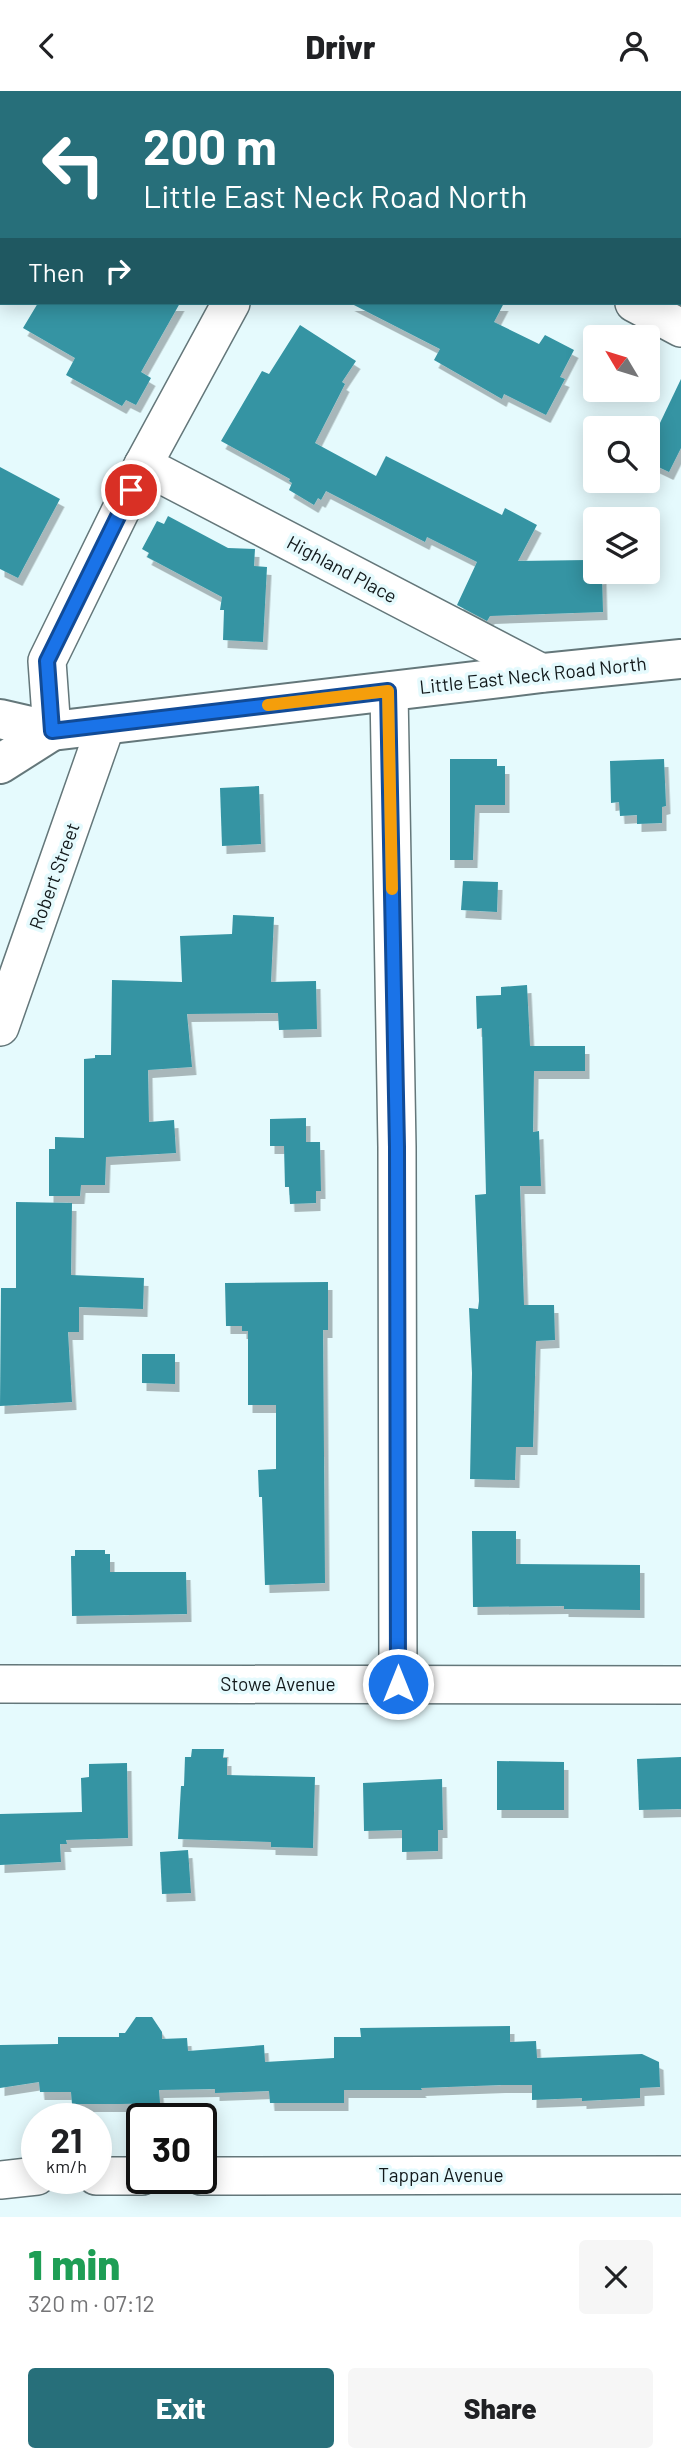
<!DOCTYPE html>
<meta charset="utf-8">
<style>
:root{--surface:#fff;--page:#f6f6f6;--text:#202124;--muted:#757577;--accent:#276f7a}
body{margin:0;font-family:Barlow,sans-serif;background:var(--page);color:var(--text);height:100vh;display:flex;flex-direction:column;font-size:26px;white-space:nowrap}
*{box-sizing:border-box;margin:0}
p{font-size:23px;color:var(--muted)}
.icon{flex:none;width:38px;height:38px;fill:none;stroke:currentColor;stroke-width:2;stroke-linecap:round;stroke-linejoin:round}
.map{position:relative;height:2126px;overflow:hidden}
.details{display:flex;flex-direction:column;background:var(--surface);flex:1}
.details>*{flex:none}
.hud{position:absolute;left:0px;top:0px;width:682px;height:214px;box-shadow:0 4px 18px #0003;background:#276f7a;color:#fff;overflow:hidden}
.needle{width:46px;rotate:308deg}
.controls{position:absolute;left:583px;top:234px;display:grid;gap:14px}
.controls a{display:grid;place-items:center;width:77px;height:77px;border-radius:7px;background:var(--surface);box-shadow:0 4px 18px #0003;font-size:35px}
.speed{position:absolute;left:21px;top:2012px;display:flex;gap:14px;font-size:35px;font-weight:700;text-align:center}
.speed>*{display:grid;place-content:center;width:91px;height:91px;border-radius:50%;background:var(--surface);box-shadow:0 4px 18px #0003;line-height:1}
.speed small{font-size:18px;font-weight:400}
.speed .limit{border:4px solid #111;border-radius:10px;background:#fff;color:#111}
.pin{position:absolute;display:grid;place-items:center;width:60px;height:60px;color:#fff;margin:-30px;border:4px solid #fff;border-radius:50%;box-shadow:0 2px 7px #0007}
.me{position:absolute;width:77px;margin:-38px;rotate:0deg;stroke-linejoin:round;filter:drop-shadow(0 0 5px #0008)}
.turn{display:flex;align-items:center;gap:24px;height:147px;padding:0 28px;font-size:32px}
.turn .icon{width:91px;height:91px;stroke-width:2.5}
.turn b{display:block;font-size:49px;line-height:60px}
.then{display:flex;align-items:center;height:66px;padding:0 28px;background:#0003;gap:14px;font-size:26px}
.round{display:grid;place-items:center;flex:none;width:74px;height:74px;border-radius:7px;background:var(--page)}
.head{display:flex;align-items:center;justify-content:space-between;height:119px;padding:0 28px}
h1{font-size:42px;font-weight:800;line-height:52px;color:#1e9e55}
.button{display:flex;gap:14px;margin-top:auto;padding:14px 28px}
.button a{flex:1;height:80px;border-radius:7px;background:var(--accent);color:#fff;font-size:28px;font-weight:800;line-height:80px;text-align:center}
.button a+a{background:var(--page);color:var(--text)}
header{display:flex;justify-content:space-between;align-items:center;height:91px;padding:0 28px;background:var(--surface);font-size:32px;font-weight:800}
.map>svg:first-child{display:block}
.building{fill:#3494a3;filter:url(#shadow)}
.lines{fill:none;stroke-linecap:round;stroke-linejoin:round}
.street-casing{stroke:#64777a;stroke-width:40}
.secondary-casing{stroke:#64777a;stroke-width:42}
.primary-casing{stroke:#64777a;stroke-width:42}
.street{stroke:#fff;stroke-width:37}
.secondary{stroke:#fff;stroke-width:38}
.primary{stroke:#fff;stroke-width:38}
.route-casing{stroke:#114b97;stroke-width:18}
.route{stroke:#1a73e8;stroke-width:12}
.slow{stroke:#f59e0b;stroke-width:12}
.labels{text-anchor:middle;stroke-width:7;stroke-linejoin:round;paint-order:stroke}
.street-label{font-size:19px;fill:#12191b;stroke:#e5fafd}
</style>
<header><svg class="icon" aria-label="back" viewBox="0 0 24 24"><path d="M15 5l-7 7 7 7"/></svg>Drivr<svg class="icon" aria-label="person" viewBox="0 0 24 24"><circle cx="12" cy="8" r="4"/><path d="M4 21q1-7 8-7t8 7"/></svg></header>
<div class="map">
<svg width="681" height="2126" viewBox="0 0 681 2126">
<defs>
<filter id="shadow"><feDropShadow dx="4.5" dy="8" stdDeviation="0" flood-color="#0004"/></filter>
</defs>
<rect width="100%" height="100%" fill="#e5fafd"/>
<!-- building -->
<g class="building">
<polygon points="38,212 180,212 141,281 151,287 136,314 126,309 122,315 66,284 75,267 23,237"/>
<polygon points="350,212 504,212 494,231 539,253 545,244 574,259 560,286 565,288 546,324 504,303 502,308 434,269 440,258"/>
<polygon points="300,234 356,270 342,291 345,293 315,352 376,385 386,365 502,424 505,417 537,434 518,470 588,469 588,486 602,485 603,521 490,525 487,530 457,514 477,471 427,446 425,451 326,400 321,409 318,407 314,414 289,399 292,392 289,390 290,388 221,350 262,280 269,283"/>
<polygon points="681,288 681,357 669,381 648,371 648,357"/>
<polygon points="0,376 60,408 18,487 0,478"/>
<polygon points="168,425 228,457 255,458 254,475 267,476 263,551 223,549 224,519 220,519 222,506 147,466 149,462 142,458 157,430 164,433"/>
<polygon points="450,668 497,668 497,675 505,675 505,714 475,714 473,769 450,769"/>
<polygon points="664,668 666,715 662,716 662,732 637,733 637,724 620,725 619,711 611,712 610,670"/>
<polygon points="259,695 261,753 222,755 220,697"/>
<polygon points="463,790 498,791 497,821 461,819"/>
<polygon points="233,824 274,826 271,891 316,890 317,938 279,939 278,922 187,923 192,976 148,979 149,1031 174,1029 176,1062 106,1066 105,1094 81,1094 80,1105 49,1105 49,1058 55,1058 55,1046 84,1047 84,968 95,967 95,964 111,964 112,889 182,891 180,845 232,843"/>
<polygon points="527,894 530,955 585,955 585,980 534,980 533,1041 539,1040 541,1095 520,1095 524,1214 554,1214 555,1249 536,1250 533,1356 516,1356 515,1389 470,1388 472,1282 469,1217 478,1218 479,1210 475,1104 486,1103 482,937 477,938 476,905 501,904 501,896"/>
<polygon points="306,1027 306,1051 320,1051 321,1100 316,1100 316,1112 290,1113 289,1096 285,1096 284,1055 270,1055 270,1028"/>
<polygon points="16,1111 72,1112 71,1184 144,1187 143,1218 79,1216 79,1241 68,1241 72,1311 0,1315 1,1197 16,1197"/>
<polygon points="328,1191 328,1239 323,1239 325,1492 265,1494 262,1406 259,1406 258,1379 276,1378 276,1314 248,1314 248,1240 242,1240 242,1235 226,1235 225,1192"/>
<polygon points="142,1263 175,1263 175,1293 142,1292"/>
<polygon points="472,1440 516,1440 516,1473 640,1474 640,1519 564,1518 564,1515 473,1516"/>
<polygon points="75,1459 105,1459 105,1463 110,1463 110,1481 186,1481 187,1523 72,1525 71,1465 75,1465"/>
<polygon points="192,1658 224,1658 223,1667 227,1667 227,1684 315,1686 313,1757 271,1756 271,1751 178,1748 181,1695 184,1695 185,1666 191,1666"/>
<polygon points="681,1666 681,1718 639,1719 637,1668"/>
<polygon points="497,1670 564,1671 564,1719 497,1719"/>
<polygon points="127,1672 128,1747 66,1749 67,1753 60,1753 61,1771 0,1774 0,1723 82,1721 81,1687 89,1686 89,1673"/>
<polygon points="442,1688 443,1739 438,1739 438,1760 402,1761 402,1739 364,1740 363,1692"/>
<polygon points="188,1759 191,1802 162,1803 160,1761"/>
<polygon points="136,1926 152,1926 162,1941 162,1948 187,1947 188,1960 264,1954 265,1971 334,1967 334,1946 361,1946 360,1937 510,1935 510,1951 536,1950 537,1967 642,1963 659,1971 660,1996 640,1997 640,2007 582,2010 582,2007 532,2009 532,1994 501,1994 421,1997 422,1999 344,1999 344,2012 270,2012 269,2000 215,2002 215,1998 159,1999 160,2012 121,2013 72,2013 71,2001 40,2001 39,1991 0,1997 0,1954 58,1953 58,1946 119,1946 119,1942 125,1942"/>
</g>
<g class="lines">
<!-- street casing -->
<g class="street-casing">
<g id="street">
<polyline points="231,0 235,2"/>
<polyline points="634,212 681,237"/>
<polyline points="143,374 542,582"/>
<polyline points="389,600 397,1056 398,1593"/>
<polyline points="52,640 47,570 143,374 231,212"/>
<polyline points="0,936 106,634"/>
<polyline points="0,1593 681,1594"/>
<polyline points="96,2085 142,2085"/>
<polyline points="201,2085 681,2084"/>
<polyline points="0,2089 37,2085"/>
</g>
</g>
<!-- secondary casing -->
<g class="secondary-casing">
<g id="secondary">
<polyline points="45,2 45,0"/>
<polyline points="0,145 2,139"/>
</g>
</g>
<!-- primary casing -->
<g class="primary-casing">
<g id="primary">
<polyline points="0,628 52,640 542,582 681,568"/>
<polyline points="0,673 52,640"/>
</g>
</g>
<!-- street -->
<use href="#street" class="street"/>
<!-- secondary -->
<use href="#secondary" class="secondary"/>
<!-- primary -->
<use href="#primary" class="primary"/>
</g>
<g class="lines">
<!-- route casing -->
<g class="route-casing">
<polyline id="route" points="131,399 47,570 52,640 388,600 397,1056 398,1593"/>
</g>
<!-- route -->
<use href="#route" class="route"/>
<!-- slow -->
<polyline class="slow" points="268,614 388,600 392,798"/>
</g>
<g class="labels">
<!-- street labels -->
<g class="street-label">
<text transform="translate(342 478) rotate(28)" y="7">Highland Place</text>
<text transform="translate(533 584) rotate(-6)" y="7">Little East Neck Road North</text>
<text transform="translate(54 785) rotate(-70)" y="7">Robert Street</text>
<text x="278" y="1600">Stowe Avenue</text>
<text x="441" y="2091">Tappan Avenue</text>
</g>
</g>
</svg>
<div class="controls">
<a><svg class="needle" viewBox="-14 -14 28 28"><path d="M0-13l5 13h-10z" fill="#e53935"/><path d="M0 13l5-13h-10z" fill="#757577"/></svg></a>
<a><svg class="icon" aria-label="search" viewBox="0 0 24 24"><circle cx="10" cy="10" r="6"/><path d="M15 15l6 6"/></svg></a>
<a><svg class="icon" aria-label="layers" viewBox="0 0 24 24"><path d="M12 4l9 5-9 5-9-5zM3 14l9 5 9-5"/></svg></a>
</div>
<div class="speed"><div>21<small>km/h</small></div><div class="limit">30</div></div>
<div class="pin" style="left:131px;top:399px;background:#d93025"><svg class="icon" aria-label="arrive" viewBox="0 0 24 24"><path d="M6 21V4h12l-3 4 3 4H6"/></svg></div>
<svg class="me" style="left:398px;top:1593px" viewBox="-20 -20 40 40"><circle r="17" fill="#1a73e8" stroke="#fff" stroke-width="3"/><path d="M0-11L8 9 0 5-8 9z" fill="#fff"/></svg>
<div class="hud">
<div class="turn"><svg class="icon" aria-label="left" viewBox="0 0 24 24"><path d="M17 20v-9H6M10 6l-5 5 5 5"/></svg><div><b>200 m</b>Little East Neck Road North</div></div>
<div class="then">Then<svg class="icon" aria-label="right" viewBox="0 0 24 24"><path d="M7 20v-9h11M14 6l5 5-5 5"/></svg></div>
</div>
</div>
<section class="details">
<div class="head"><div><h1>1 min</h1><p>320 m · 07:12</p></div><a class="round"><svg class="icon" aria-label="close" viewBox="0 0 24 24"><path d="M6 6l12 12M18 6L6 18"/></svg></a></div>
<div class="button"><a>Exit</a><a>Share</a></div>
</section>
